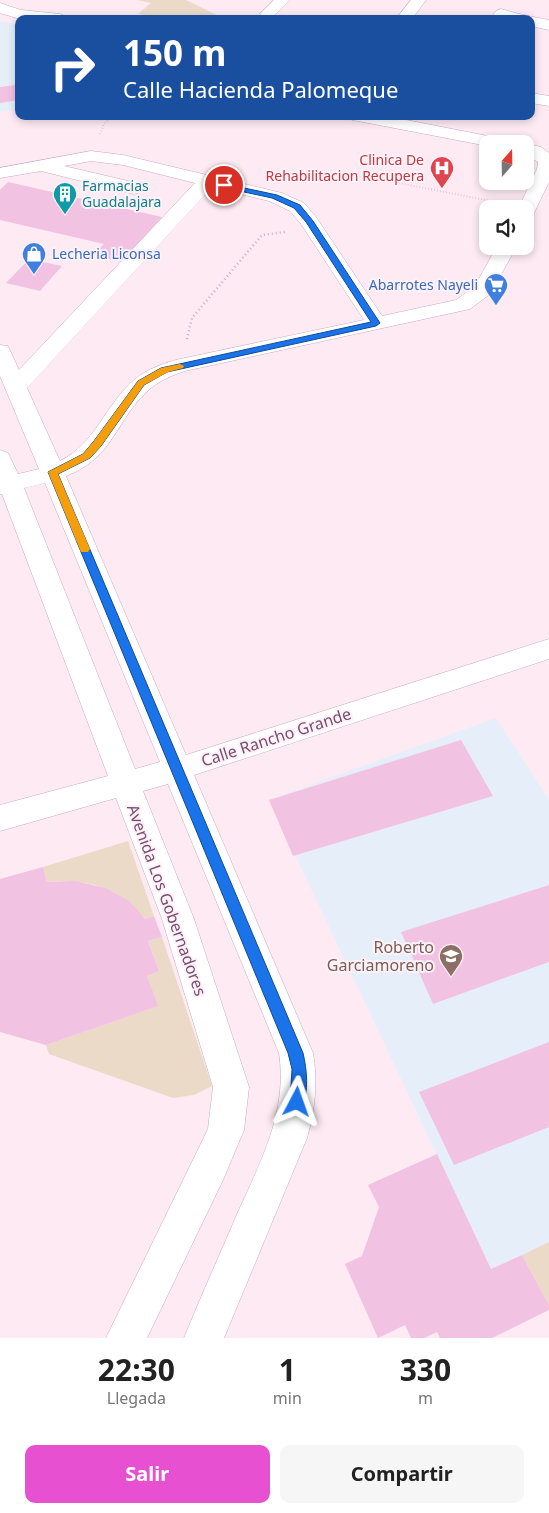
<!DOCTYPE html>
<html lang="es">
<style>
:root{--surface:#fff;--page:#f6f6f6;--text:#222;--muted:#767676;--accent:#e650d1}
body{margin:0;font-family:"Noto Sans",sans-serif;background:var(--page);color:var(--text);height:100vh;display:flex;flex-direction:column;font-size:19px;white-space:nowrap}
*{box-sizing:border-box;margin:0}
p{font-size:16px;color:var(--muted)}
.icon{flex:none;width:28px;height:28px;fill:none;stroke:currentColor;stroke-width:2;stroke-linecap:round;stroke-linejoin:round}
.map{position:relative;height:1338px;overflow:hidden}
.details{display:flex;flex-direction:column;background:var(--surface);flex:1}
.details>*{flex:none}
.banner{position:absolute;left:15px;top:15px;width:520px;height:105px;border-radius:10px;box-shadow:0 2px 8px #0003;background:#1a4fa0;color:#fff;overflow:hidden}
.needle{width:32px;rotate:20deg}
.buttons{position:absolute;left:479px;top:135px;display:grid;gap:10px}
.buttons a{display:grid;place-items:center;width:55px;height:55px;border-radius:10px;background:var(--surface);box-shadow:0 2px 8px #0003;font-size:25px}
.pin{position:absolute;display:grid;place-items:center;width:42px;height:42px;color:#fff;margin:-21px;border:2px solid #fff;border-radius:50%;box-shadow:0 1px 5px #0007}
.me{position:absolute;width:55px;margin:-28px;rotate:4deg;stroke-linejoin:round;filter:drop-shadow(0 0 4px #0008)}
.turn{display:flex;align-items:center;gap:18px;height:105px;padding:0 25px;font-size:22px}
.turn .icon{width:65px;height:65px;stroke-width:2.5}
.turn b{display:block;font-size:35px;line-height:42px}
.eta{display:flex;justify-content:space-evenly;align-items:center;height:85px;text-align:center}
.eta b{font-size:30px;font-weight:700;line-height:35px}
.cta{display:flex;gap:10px;margin-top:auto;padding:10px 25px}
.cta a{flex:1;height:58px;border-radius:10px;background:var(--accent);color:#fff;font-size:20px;font-weight:700;line-height:58px;text-align:center}
.cta a+a{background:var(--page);color:var(--text)}
.map>svg:first-child{display:block}
.education{fill:#e6eff9}
.green{fill:#ebdac8}
.building{fill:#f2c2e3}
.lines{fill:none;stroke-linecap:round;stroke-linejoin:round}
.minor-casing{stroke:#cbaac0;stroke-width:1}
.path-far1{stroke:#d8a4c8;stroke-width:2;stroke-dasharray:0.5 2.5;stroke-linecap:butt}
.path{stroke:#d8a4c8;stroke-width:2.5;stroke-dasharray:1 3;stroke-linecap:butt}
.minor{fill:#fff;fill-rule:evenodd}
.route{fill:#1a73e8;stroke:#114b97}
.slow{fill:#f59e0b}
.labels{text-anchor:middle;stroke-width:4;stroke-linejoin:round;paint-order:stroke}
.far-health-label{font-size:14px;fill:#be3a42;stroke:#fff1f8;text-anchor:end}
.far-culture-label{font-size:14px;fill:#0d838f;stroke:#fff1f8;text-anchor:start}
.far-shop-label{font-size:14px;fill:#366cbe;stroke:#fff1f8;text-anchor:start}
.street-label{font-size:16px;fill:#784d6d;stroke:#fff1f8}
.education-label{font-size:16px;fill:#785e54;stroke:#fff1f8;text-anchor:end}
</style>
<div class="map">
<svg width="549" height="1338" viewBox="0 0 549 1338">
<rect width="100%" height="100%" fill="#fdeaf3"/>
<!-- education -->
<g class="education">
<polygon points="0,21 19,25 19,109 0,112"/>
<polygon points="496,718 549,800 549,1242 491,1269 269,800"/>
</g>
<!-- green -->
<g class="green">
<polygon points="137,0 186,0 225,19 157,19 158,17 138,14 151,3"/>
<path d="M128 841 154 916 145 919C114 885 93 880 47 882L43 867Z"/>
<polygon points="162,937 212,1086 194,1095 173,1098 49,1054 46,1045 157,1006 147,976 159,971 148,941"/>
<polygon points="549,1242 549,1305 522,1255"/>
</g>
<!-- building -->
<g class="building">
<polygon points="15,85 19,92 19,100 0,103 0,87"/>
<polygon points="8,182 162,217 122,262 93,255 104,244 0,220 0,190"/>
<polygon points="29,259 62,266 40,291 6,283"/>
<polygon points="461,740 493,796 293,856 269,800"/>
<polygon points="43,867 47,882 75,881 106,888 129,901 145,919 154,916 162,937 148,941 159,971 147,976 158,1006 46,1045 0,1032 0,879"/>
<polygon points="549,885 549,962 433,1004 401,932"/>
<polygon points="549,1042 549,1127 454,1165 419,1092"/>
<polygon points="437,1154 491,1269 522,1255 549,1305 549,1310 492,1338 440,1338 437,1332 424,1338 411,1338 405,1325 378,1338 345,1264 362,1256 379,1207 368,1185"/>
</g>
<g class="lines">
<!-- minor casing -->
<g class="minor-casing">
<g id="minor">
<polygon points="274,0 290,0 273,17 263,17 260,14"/>
<polygon points="411,0 426,0 412,19 396,19"/>
<polygon points="0,3 21,10 60,14 65,16 68,19 20,19 0,13"/>
<path d="M501 9C518 14 532 17 549 20V30L531 26V19L496 17 493 14 496 11Z"/>
<polygon points="531,93 549,96 549,106 531,103"/>
<polygon points="350,116 386,116 503,139 509,140 512,144 488,144 488,146 358,121 352,120"/>
<polygon points="525,143 541,147 549,153 549,182 534,213 532,217 525,219 525,209 518,209 537,169 538,162 525,154 525,144 521,144"/>
<path d="M91 151 123 155 282 193 304 203 316 217 382 316 456 300 475 286 497 246H517L490 294 470 309 185 371C173 375 161 380 151 388 115 418 116 457 66 476L186 755 549 639V659L194 775 313 1053C318 1082 315 1109 307 1138L224 1338H184C201 1296 220 1254 238 1212 261 1161 288 1111 279 1053L168 784 143 791 194 919 249 1087 244 1130 223 1180 147 1338H106L208 1129 213 1087 162 919 116 798 0 831V805L108 776 2 494H0V450L8 453 18 474 39 469 0 376V345L8 346 19 370 195 183 123 165 91 161 64 166 141 184 143 188 141 192 134 194 41 171 0 178V168ZM212 187 269 201 290 211 301 224 364 320 180 359C164 363 147 369 134 380 105 405 96 443 60 461L27 388ZM45 483 160 762 135 769 24 488Z"/>
</g>
</g>
<!-- path-far1 -->
<g class="path-far1">
<polyline points="100,134 104,124 112,116"/>
<polyline points="399,183 501,203"/>
</g>
<!-- path -->
<polyline class="path" points="187,339 192,318 262,235 285,232"/>
<!-- minor -->
<use href="#minor" class="minor"/>
</g>
<!-- route -->
<path class="route" d="M221 183 277 195 300 205 313 221 380 323 376 326 167 372 144 385 101 446 90 458 58 474 303 1053C307 1070 309 1091 302 1107L297 1109 292 1107 290 1102 292 1069 288 1053 48 472 83 454 94 441 138 381 161 368 371 322 306 222 294 208 272 198 221 187Z"/>
<!-- slow -->
<polygon class="slow" points="180,364 184,366 183,368 168,372 144,385 101,446 90,458 58,474 90,549 88,552 81,552 48,472 83,454 94,441 138,381 161,368"/>
<!-- icons -->
<defs>
<g id="hospital-pin" transform="scale(1.25)"><path d="M0 17L-7.5 6A9.5 9.5 0 1 1 7.5 6Z" fill="#e0444e" stroke="#fff1f8"/><path d="M-5-5h3v3.5h4V-5h3V5h-3V1.5h-4V5h-3Z" fill="#fff"/></g>
<g id="building-pin" transform="scale(1.25)"><path d="M0 17L-7.5 6A9.5 9.5 0 1 1 7.5 6Z" fill="#0f9aa8" stroke="#fff1f8"/><path d="M-4-6H4V6H1V3H-1V6H-4ZM-2.5-4.3h1.7v1.8h-1.7ZM.8-4.3h1.7v1.8H.8ZM-2.5-1h1.7V.8h-1.7ZM.8-1h1.7V.8H.8Z" fill="#fff"/></g>
<g id="shop-pin" transform="scale(1.25)"><path d="M0 17L-7.5 6A9.5 9.5 0 1 1 7.5 6Z" fill="#3f7fe0" stroke="#fff1f8"/><path d="M-5-2.5h2.3a2.7 3.5 0 0 1 5.4 0H5L5.5 6h-11ZM-1.5-2.5h3a1.5 2.3 0 0 0-3 0Z" fill="#fff"/></g>
<g id="supermarket-pin" transform="scale(1.25)"><path d="M0 17L-7.5 6A9.5 9.5 0 1 1 7.5 6Z" fill="#3f7fe0" stroke="#fff1f8"/><path d="M-6-5.5h2.5l.6 2H6L4.5 2H-2.5L-4.4-4H-6ZM-1.5 3.2a1.3 1.3 0 1 0 .1 0ZM3 3.2a1.3 1.3 0 1 0 .1 0Z" fill="#fff"/></g>
<g id="school-pin" transform="scale(1.25)"><path d="M0 17L-7.5 6A9.5 9.5 0 1 1 7.5 6Z" fill="#8d6e63" stroke="#fff1f8"/><path d="M0-5L7-2L0 1L-7-2ZM-4 1L0 2.5L4 1V4Q0 6-4 4Z" fill="#fff"/></g>
</defs>
<g fill-rule="evenodd">
<use href="#hospital-pin" x="442" y="168"/>
<use href="#building-pin" x="65" y="194"/>
<use href="#shop-pin" x="34" y="254"/>
<use href="#supermarket-pin" x="496" y="285"/>
<use href="#school-pin" x="451" y="956"/>
</g>
<g class="labels">
<!-- far-health labels -->
<g class="far-health-label">
<text x="424" y="165">Clinica De<tspan x="424" dy="16">Rehabilitacion Recupera</tspan></text>
</g>
<!-- far-culture labels -->
<g class="far-culture-label">
<text x="82" y="191">Farmacias<tspan x="82" dy="16">Guadalajara</tspan></text>
</g>
<!-- far-shop labels -->
<g class="far-shop-label">
<text x="52" y="259">Lecheria Liconsa</text>
<text x="478" y="290" text-anchor="end">Abarrotes Nayeli</text>
</g>
<!-- street labels -->
<g class="street-label">
<text transform="translate(276 737) rotate(-18)" y="6">Calle Rancho Grande</text>
<text transform="translate(167 900) rotate(70)" y="6">Avenida Los Gobernadores</text>
</g>
<!-- education labels -->
<g class="education-label">
<text x="434" y="953">Roberto<tspan x="434" dy="18">Garciamoreno</tspan></text>
</g>
</g>
</svg>
<div class="buttons">
<a><svg class="needle" viewBox="-14 -14 28 28"><path d="M0-13l5 13h-10z" fill="#e53935"/><path d="M0 13l5-13h-10z" fill="#767676"/></svg></a>
<a><svg class="icon" aria-label="sound" viewBox="0 0 24 24"><path d="M4 9h4l5-4v14l-5-4H4zM17 9q2 3 0 6"/></svg></a>
</div>
<div class="pin" style="left:224px;top:185px;background:#d93025"><svg class="icon" aria-label="arrive" viewBox="0 0 24 24"><path d="M6 21V4h12l-3 4 3 4H6"/></svg></div>
<svg class="me" style="left:297px;top:1102px" viewBox="-20 -20 40 40"><path d="M0-17L14 15 0 8-14 15z" fill="#1a73e8" stroke="#fff" stroke-width="4"/></svg>
<div class="banner">
<div class="turn"><svg class="icon" aria-label="right" viewBox="0 0 24 24"><path d="M7 20v-9h11M14 6l5 5-5 5"/></svg><div><b>150 m</b>Calle Hacienda Palomeque</div></div>
</div>
</div>
<section class="details">
<div class="eta">
<div><b>22:30</b><p>Llegada</p></div>
<div><b>1</b><p>min</p></div>
<div><b>330</b><p>m</p></div>
</div>
<div class="cta"><a>Salir</a><a>Compartir</a></div>
</section>
